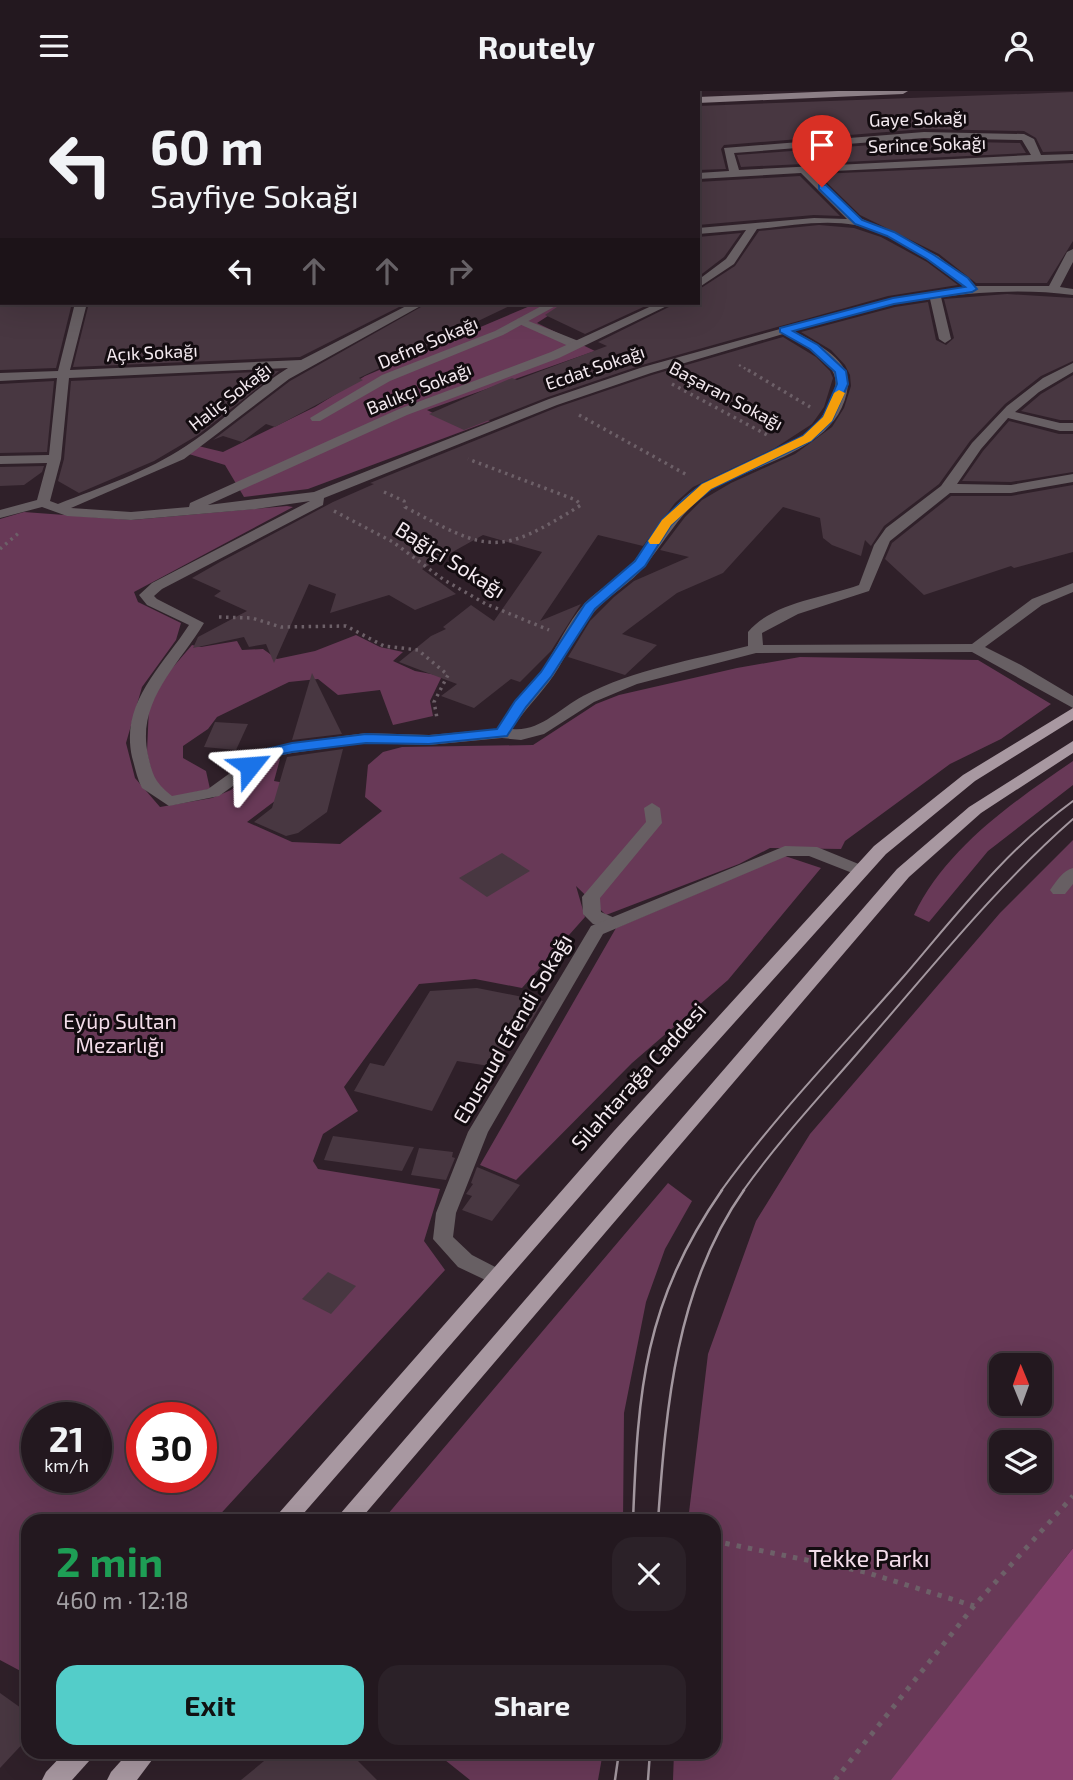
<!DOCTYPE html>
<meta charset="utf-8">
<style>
:root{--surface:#23181f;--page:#2b2128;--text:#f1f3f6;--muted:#a3a0a4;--line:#40373d;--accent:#53cdc9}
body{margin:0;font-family:"Exo 2",sans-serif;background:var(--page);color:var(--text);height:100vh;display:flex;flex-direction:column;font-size:26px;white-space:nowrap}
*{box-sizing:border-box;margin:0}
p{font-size:23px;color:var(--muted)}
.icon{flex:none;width:38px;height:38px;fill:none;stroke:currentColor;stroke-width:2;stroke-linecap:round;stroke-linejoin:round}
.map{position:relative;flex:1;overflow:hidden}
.details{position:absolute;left:21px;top:1423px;width:700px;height:245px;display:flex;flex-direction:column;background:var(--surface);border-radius:21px;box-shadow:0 7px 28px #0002,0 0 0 2px var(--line)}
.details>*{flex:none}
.hud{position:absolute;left:0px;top:0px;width:700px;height:214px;box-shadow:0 7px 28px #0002,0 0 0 2px var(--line);background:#23181f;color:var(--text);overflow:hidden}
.needle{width:46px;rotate:359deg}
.buttons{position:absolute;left:989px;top:1262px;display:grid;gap:14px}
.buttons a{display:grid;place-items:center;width:63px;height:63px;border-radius:14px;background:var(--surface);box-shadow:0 7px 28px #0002,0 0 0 2px var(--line);font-size:35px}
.speed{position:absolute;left:21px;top:1311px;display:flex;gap:14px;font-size:35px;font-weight:700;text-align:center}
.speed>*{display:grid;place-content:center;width:91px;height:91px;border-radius:50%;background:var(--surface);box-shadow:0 7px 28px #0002,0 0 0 2px var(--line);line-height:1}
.speed small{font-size:18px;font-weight:400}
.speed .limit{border:10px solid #d22;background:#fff;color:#111}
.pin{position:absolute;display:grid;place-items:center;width:60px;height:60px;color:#fff;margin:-72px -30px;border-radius:50% 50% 50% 0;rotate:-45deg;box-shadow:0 0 7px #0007}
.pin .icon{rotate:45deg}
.me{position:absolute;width:77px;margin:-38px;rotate:62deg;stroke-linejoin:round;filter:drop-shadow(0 0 5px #0008)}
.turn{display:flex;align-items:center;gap:24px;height:147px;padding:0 35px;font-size:32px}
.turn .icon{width:91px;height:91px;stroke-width:2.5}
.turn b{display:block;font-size:49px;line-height:60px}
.lanes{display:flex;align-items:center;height:66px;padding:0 35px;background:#0003;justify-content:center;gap:35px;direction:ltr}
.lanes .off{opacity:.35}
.round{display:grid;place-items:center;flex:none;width:74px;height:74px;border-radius:21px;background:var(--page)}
.summary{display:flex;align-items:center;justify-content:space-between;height:119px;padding:0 35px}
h1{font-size:42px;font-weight:700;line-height:52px;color:#1e9e55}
.primary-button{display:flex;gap:14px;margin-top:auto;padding:14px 35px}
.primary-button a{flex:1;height:80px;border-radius:21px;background:var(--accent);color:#111;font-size:28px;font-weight:700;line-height:80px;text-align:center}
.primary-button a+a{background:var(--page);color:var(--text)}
header{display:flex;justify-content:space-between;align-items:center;height:91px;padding:0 35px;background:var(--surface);font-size:32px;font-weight:700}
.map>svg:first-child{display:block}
.green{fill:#683957;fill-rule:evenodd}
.water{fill:#8c4072}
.building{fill:#483741}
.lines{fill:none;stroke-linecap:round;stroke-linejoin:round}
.path-far2{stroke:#6d6068;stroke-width:2.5;stroke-dasharray:2 3.5;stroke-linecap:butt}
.path-far1{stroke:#6d6068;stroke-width:3.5;stroke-dasharray:2.5 4.5;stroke-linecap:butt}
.path{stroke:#6d6068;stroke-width:5;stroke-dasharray:4.5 7;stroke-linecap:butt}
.lane{fill:#675f63;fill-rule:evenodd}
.street{fill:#675f63;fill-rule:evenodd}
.secondary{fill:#8c7f86;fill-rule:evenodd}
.primary{fill:#a898a1;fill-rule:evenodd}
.tram-far1{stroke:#a3979f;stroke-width:2}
.tram{stroke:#a3979f;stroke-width:2.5}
.route{fill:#1a73e8;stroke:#114b97;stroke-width:2}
.slow{fill:#f59e0b}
.labels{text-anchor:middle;stroke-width:6;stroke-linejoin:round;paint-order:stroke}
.far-street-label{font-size:18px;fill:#f4eaf0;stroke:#130c10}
.street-label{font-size:21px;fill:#f4eaf0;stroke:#130c10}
.park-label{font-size:21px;fill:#f3dce9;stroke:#130c10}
.near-park-label{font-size:24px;fill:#f3dce9;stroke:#130c10}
</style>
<header><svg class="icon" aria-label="menu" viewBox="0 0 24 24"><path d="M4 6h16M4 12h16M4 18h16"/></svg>Routely<svg class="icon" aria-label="person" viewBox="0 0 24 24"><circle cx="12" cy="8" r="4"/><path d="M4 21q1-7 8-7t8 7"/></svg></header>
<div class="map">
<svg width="1073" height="1689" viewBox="0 0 1073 1689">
<rect width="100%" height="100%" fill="#2f2029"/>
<!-- green -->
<g class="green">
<polygon points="537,212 568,212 537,232 595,260 427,319 443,327 465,318 490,330 308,398 244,406 225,374 179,360 190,353 223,361 315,316 365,285"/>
<path d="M287 415 293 416 134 501 138 511 181 532 176 549 142 596 126 652 135 687 160 716 212 707 231 699 269 668H280L274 690 296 694 247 731 292 751 340 753 382 720 365 706 368 674 383 661 402 656 533 654 596 613 619 604 737 577 800 566 978 569 1051 613 1001 648 950 673 845 750 841 758 770 757 739 773 606 824 576 795 585 826 522 897 475 888 419 893 344 996 358 1020 323 1043 313 1070 318 1078 440 1098 424 1150 445 1179 214 1430H28V1584L0 1569V428L24 421 132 429ZM37 1326H96V1386H37ZM142 1326H201V1386H142Z"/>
<polygon points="356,544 380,556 403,561 393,570 415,580 442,585 430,610 433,625 393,634 380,599 338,604 318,588 289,591 217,626 208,638 183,655 183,667 206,680 210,698 172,706 154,692 147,661 149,615 168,582 192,554 201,556 237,550 242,559 263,558 277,568 315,560"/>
<path d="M1073 670V694L988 760 929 831 914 824C946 757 1013 711 1073 670Z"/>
<path d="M1073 749V1457L893 1689H673L674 1661H714V1430H688L708 1263 756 1130 810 1043 1000 822ZM1001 1274H1040V1312H1001ZM1001 1351H1040V1390H1001Z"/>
<polygon points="785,765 821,777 728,889 632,972 516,1089 480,1074 616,837"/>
<polygon points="668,1092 692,1110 665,1158 646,1211 624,1322 623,1430 382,1430"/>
<polygon points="435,1661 603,1661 598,1689 470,1689"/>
</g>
<!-- water -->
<polygon class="water" points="1073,1457 1073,1689 891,1689"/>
<!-- building -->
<g class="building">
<polygon points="1073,1 1073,60 1043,61 1036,47 1024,40 924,38 724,54 721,58 726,78 698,79 698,15"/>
<polygon points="924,50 1020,52 1026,62 741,76 737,64"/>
<polygon points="1073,72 1073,150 1047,192 976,192 939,163 860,124 818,83"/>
<polygon points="800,85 840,125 814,124 698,134 698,91"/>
<polygon points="819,134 854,137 881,146 927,171 958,194 888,205 642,274 548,306 464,339 429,323 493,295 512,287 517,289 607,255 598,251 675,213 698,212 698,199 735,175 759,140"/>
<polygon points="741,142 724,166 698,186 698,146"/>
<polygon points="1007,203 1073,207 1073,270 1041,285 1005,313 970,350 939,393 884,435 871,455 865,449 861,465 832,454 823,447 820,427 783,416 723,482 677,502 622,543 657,554 625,584 568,566 590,530 614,506 634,490 689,466 660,459 685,426 702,409 731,392 795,363 832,336 844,317 851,295 850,284 845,274 831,259 801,241 895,216 928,211 936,249 946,254 954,247 944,208"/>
<polygon points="0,212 72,212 56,277 0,279"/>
<polygon points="89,212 407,212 300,266 73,276"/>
<polygon points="428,212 516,212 359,287 363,289 275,336 266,333 242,351 223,345 213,349 290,290"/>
<polygon points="563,212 652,212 585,243 545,224"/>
<polygon points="783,246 816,266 830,280 833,287 824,316 812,333 775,357 693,396 675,412 643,455 598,444 540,530 581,513 551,560 520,591 511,588 474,617 441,605 457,593 399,571 431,545 446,538 443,536 471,514 494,530 542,461 483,444 422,478 456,503 415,519 389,504 330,522 336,503 309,493 274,572 266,553 249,556 244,546 193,557 198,546 247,520 214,505 221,500 192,487 220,471 333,411 374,393 370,392 407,377 558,316 652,284"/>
<polygon points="279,280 198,344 154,370 79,402 58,390 64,368 71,290"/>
<polygon points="1073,284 1073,329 1060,329 1021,320 1041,303"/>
<polygon points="54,290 47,361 0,362 0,293"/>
<polygon points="1009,330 1059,343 1073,343 1073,381 1011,391 962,390 983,360"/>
<polygon points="44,375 42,381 24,394 0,395 0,376"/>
<polygon points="1073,394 1073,461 1014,477 1011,475 924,504 885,468 892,452 951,405 1011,405"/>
<polygon points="312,582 342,643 292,649"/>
<polygon points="215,631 248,633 236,659 204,656"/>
<polygon points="343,658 327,721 298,742 286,745 254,731 272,717 287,666"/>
<polygon points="502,762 530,780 487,806 459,787"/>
<polygon points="477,897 543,910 527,937 517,935 496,976 457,970 432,1020 354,1000 370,972 384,975 430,900"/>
<polygon points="333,1045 414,1056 402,1080 324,1069"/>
<polygon points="419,1057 453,1061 452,1066 455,1067 446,1089 411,1084"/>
<polygon points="477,1076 520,1094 492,1130 462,1119 472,1105 466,1103 473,1093 471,1092"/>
<polygon points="328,1181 356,1195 331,1223 302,1208"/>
<polygon points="0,1602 28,1622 28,1647 0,1677"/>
<polygon points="275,1661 349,1661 377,1689 241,1689"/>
</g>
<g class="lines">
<!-- path-far2 -->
<polyline class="path-far2" points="739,274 751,281"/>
<!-- path-far1 -->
<g class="path-far1">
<polyline points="748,279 810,316"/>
<polyline points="672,293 769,345"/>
<polyline points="579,324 687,384"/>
<path d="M384 401 404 410 405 416C489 461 498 466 581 414L576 409 468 368"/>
<polyline points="334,420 393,451 444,489 486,513 549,539"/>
<polyline points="0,458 21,440"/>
<polyline points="219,526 252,527 281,536 346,535 384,555 418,559 448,584 434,611 437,627"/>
</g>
<!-- path -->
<g class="path">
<polyline points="714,1450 865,1481 974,1515"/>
<polyline points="835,1689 974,1515 1073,1405"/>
</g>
<!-- lane -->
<g class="lane">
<polygon points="521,227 581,251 583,254 573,257 517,232 517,228"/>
<polygon points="652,712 660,717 662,732 600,807 601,821 617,828 620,832 611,838 593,833 583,823 582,806 646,731 644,717"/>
<path d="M1073 777V793L1065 803H1053L1050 799C1056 791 1063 779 1073 777Z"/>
</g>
<!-- street -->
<g class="street">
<rect x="106" y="0" width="10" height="2"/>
<polygon points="419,0 429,0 418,2"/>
<rect x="588" y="0" width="10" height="2"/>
<path d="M924 41 1024 43 1034 48 1041 64 1073 63V69L812 81 858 126 938 165 975 195H1049L1067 161 1073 158V171L1060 196 1073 198V204C1030 198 984 200 941 206L951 248 945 252 939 248 930 208 894 213 794 240C812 250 851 268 848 294 841 360 756 371 711 399 682 418 666 449 645 475 630 493 609 504 594 521 577 539 568 563 554 584 541 603 524 619 512 638 540 641 560 617 583 605 634 578 694 569 748 555V541C773 511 824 507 859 494L874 454 886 437 941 395 972 352 1007 315 1043 287 1073 272V281L1039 301 1015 321 1060 332H1073V340H1060L1008 327 981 358 957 393 1011 394 1073 383V391L1011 402H950L890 450 869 500 798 523 762 542 763 554 972 553 1032 508 1073 492V501L1042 514 985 556 1021 574 1073 605V617L972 561 756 562 637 593 594 611 544 643 521 649 502 647 429 654 366 652 292 662 273 666 219 705 169 715 142 697C137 688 135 676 132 666 120 611 162 576 189 534L147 514 139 504 152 492 310 410 256 418 131 429 67 425 42 416 0 427V419L37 409 47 372 0 373V365L49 364 57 287 0 290V282L58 280 75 212H87L70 279 301 269 412 212H426L289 288 184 368 71 417 131 421 189 416 190 412 399 318 551 261 658 212H673L559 267 407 324 208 414 314 401 549 308 643 276 889 208 964 196C942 174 886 140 855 134 824 128 788 135 757 138L734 173 698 197V189L726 168 746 139 698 143V137L814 127 847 128 801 82 698 88V82L729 80 724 57ZM924 47 1022 49 1031 64 739 79 734 62ZM783 243C800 253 841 271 835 296 821 361 740 366 695 398 668 417 654 447 633 471 619 487 600 497 585 512 567 532 557 557 542 579 528 599 510 617 497 638L429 644 366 642 292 652 262 659 208 698 172 705C155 691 153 686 148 664 136 610 179 574 204 532L157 508 154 505 162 498 323 414 324 407 557 314 651 282ZM288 277C251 300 222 332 186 355 147 381 101 396 58 413L50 410 61 368 69 287Z"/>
<rect x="0" y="105" width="2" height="6"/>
<polygon points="0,191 2,191 0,198"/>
<polygon points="547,212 561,212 503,244 390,290 320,330 312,330 310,327 382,284 495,240"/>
<polygon points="785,755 817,756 866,776 868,780 860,785 809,765 787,765 603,843 488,1041 456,1122 453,1146 472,1164 503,1180 506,1186 503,1192 496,1194 458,1176 433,1148 436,1122 468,1041 591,835"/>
</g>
<!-- secondary -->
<g class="secondary">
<polygon points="838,0 908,0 903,3 698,12 698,6"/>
<rect x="0" y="29" width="2" height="6"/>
</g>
<!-- primary -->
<g class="primary">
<polygon points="1073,617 1073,629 975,690 886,763 628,1050 297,1430 272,1430 614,1040 874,755 963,684"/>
<polygon points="1073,650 1073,662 981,722 909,786 359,1430 334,1430 897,778 969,716"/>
<polygon points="65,1661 94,1661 90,1669 72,1689 42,1689 46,1681"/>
<polygon points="129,1661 158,1661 137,1689 107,1689 111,1681"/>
</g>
<!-- tram-far1 -->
<g class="tram-far1">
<path d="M721 1100C776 1024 842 956 904 885 957 823 1006 759 1073 710"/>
<path d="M743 1100C782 1045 829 996 873 944 938 869 999 793 1073 728"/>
</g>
<!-- tram -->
<g class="tram">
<path d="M633 1430C638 1297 644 1212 722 1099"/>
<path d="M658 1430C666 1316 676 1195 744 1099"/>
<polyline points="615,1689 619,1661"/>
<polyline points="648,1689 650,1661"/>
</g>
</g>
<!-- route -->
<polygon class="route" points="819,94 826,94 862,129 894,141 934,164 968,187 977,198 972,201 894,213 793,240 818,254 846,280 848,293 832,330 811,350 711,398 687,418 671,434 645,475 595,518 551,586 526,616 507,645 429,653 366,652 292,661 273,665 255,678 245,678 243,675 245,672 263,659 292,652 366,643 429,645 497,638 515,610 541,581 585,513 635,470 662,429 679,413 702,393 803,345 823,326 837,293 835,281 810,258 780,241 780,237 893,207 965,196 927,168 887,145 855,133 819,98"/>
<!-- slow -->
<polygon class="slow" points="839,299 845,302 832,330 811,350 711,398 671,434 659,453 650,453 648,450 662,429 702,393 803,345 823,326 834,302"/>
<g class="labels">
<!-- far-street labels -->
<g class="far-street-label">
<text transform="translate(918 28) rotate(-2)" y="6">Gaye Sokağı</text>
<text transform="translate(927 54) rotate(-2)" y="6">Serince Sokağı</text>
<text transform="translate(428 252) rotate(-23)" y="6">Defne Sokağı</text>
<text transform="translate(152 262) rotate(-3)" y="6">Açık Sokağı</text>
<text transform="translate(595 277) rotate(-19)" y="6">Ecdat Sokağı</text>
<text transform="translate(419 298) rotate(-22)" y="6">Balıkçı Sokağı</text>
<text transform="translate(726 305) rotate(28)" y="6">Başaran Sokağı</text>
<text transform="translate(230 306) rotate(-38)" y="6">Haliç Sokağı</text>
</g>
<!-- street labels -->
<g class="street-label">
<text transform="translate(450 469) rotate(32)" y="7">Bağiçi Sokağı</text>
<text transform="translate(513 938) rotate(-60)" y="7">Ebusuud Efendi Sokağı</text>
<text transform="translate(639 986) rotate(-48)" y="7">Silahtarağa Caddesi</text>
</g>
<!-- park labels -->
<g class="park-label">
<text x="120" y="938">Eyüp Sultan<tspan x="120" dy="24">Mezarlığı</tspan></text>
</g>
<!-- near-park labels -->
<g class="near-park-label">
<text x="869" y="1476">Tekke Parkı</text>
</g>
</g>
</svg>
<div class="buttons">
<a><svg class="needle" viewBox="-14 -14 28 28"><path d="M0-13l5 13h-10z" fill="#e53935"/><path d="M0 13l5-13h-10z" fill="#a3a0a4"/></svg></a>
<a><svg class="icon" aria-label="layers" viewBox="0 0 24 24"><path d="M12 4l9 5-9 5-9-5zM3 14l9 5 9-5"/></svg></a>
</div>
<div class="speed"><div>21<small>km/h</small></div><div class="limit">30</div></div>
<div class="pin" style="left:822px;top:96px;background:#d93025"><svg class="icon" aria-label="arrive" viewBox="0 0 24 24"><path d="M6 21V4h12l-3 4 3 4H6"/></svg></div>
<svg class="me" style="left:250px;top:675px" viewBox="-20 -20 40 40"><path d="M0-17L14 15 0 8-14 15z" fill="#1a73e8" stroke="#fff" stroke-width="4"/></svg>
<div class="hud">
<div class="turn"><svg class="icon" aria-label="left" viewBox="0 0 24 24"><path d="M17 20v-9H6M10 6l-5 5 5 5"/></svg><div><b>60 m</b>Sayfiye Sokağı</div></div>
<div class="lanes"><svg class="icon" aria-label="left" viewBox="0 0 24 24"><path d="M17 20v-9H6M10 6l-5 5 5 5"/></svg><svg class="icon off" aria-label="ahead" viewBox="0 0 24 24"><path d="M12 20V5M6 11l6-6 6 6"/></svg><svg class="icon off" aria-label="ahead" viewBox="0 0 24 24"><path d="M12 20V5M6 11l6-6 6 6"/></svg><svg class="icon off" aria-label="right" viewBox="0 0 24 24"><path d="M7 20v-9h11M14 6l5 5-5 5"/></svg></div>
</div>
<section class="details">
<div class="summary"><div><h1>2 min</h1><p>460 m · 12:18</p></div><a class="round"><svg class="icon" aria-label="close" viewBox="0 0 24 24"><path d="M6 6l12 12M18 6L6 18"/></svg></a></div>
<div class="primary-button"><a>Exit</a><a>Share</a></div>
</section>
</div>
